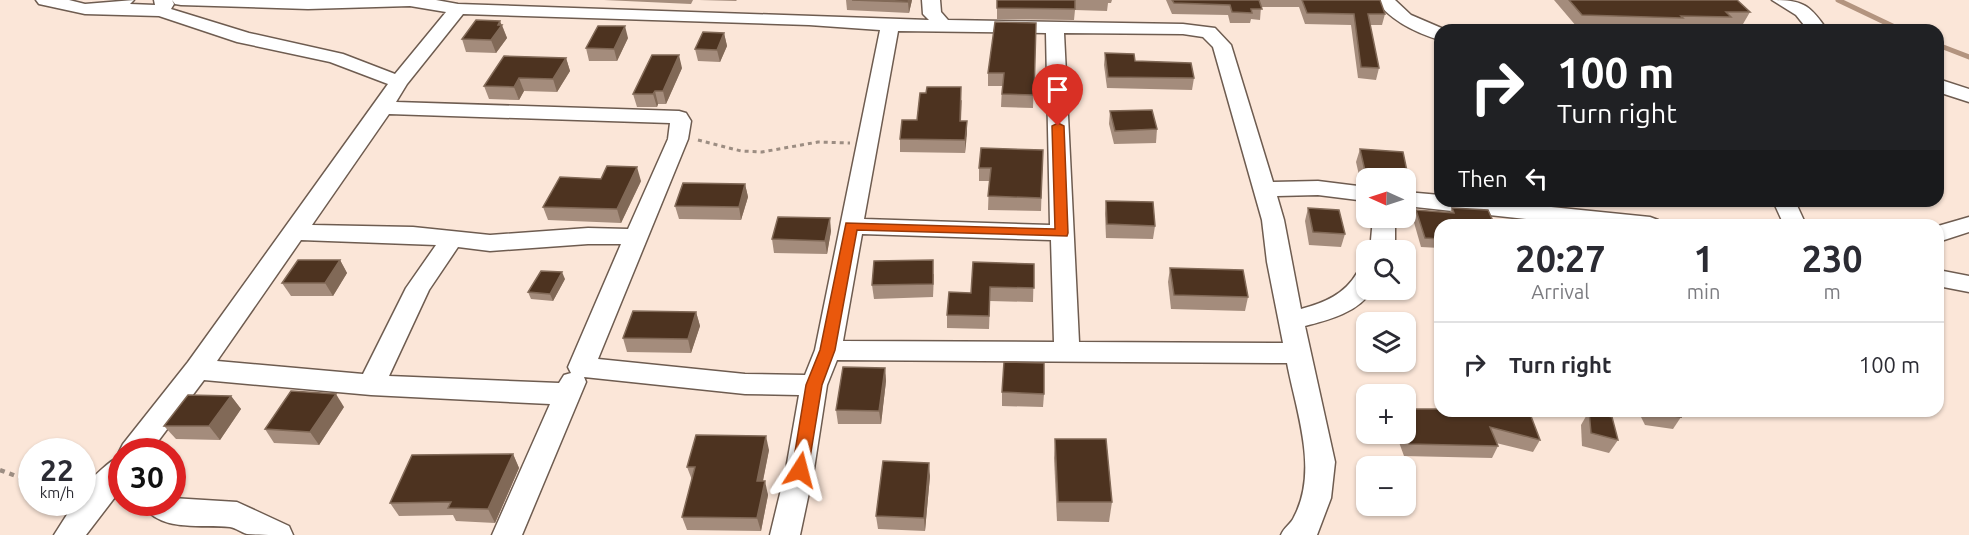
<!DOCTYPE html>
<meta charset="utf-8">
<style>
:root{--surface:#fff;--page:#f2f2f3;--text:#2b2b33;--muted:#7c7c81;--line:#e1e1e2}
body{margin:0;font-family:Ubuntu,sans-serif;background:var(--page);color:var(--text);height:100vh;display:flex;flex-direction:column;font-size:22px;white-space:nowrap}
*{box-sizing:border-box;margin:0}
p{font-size:20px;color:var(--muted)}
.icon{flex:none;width:33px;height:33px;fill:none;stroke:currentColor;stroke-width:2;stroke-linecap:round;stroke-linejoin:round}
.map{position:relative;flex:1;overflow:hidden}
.side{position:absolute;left:1434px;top:219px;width:510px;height:198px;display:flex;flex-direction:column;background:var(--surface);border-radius:18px;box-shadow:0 2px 4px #0004}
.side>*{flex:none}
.top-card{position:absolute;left:1434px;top:24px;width:510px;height:183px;border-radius:18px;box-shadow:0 2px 4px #0004;background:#202124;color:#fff;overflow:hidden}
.needle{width:39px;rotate:273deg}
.fabs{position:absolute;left:1356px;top:168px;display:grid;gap:12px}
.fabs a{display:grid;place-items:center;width:60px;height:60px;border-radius:12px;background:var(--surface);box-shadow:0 2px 4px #0004;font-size:30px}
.speed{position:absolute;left:18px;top:438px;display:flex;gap:12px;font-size:30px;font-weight:700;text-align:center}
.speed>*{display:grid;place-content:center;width:78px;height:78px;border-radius:50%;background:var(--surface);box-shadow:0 2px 4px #0004;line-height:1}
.speed small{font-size:15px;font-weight:400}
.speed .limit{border:9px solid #d22;background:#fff;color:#111}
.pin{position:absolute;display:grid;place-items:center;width:51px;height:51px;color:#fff;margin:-62px -26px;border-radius:50% 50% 50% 0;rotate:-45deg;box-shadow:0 0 6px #0007}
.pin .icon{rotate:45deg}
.me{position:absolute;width:66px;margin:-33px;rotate:9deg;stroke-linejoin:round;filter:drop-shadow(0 0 4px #0008)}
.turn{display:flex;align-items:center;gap:21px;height:126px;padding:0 24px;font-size:27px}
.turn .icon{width:78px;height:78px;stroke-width:2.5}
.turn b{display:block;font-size:42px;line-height:51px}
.then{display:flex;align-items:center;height:57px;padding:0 24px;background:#0003;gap:12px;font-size:22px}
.eta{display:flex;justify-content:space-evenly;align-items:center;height:102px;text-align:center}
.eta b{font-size:36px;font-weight:700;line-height:42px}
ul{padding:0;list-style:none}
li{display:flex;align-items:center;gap:18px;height:84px;padding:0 24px;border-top:2px solid var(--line)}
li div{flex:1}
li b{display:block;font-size:22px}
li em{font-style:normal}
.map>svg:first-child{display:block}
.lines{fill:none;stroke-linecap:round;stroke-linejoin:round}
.stream{stroke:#b3947f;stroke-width:5}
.street-casing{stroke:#6e5c50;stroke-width:3}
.path-far1{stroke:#9c8d82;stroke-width:3;stroke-dasharray:4 4;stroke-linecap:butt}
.path{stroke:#9c8d82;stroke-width:4.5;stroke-dasharray:5 5;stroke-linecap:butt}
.street{fill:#fff;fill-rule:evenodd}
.wall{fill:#a48c7c}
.shaded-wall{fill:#816957}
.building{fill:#4d3320;stroke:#816957;stroke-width:1.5}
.route{fill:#ea580c;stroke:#983908;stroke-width:1.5}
</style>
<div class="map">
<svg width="1969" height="535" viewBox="0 0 1969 535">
<rect width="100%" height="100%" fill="#fbe6d8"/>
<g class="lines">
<!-- stream -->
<g class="stream">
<polyline points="1838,0 1901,30"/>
<polyline points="1938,45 1969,57"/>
</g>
<!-- street casing -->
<g class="street-casing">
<g id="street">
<path d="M36 0H69L85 4 134 0 130 4 155 5 154 0H172L174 4 171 9 249 33 343 54 395 74 446 12 410 6 308 9 181 5 175 4 172 0H436L458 4 929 20 923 14 922 0H940L941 12 948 20 1183 24 1215 28 1231 45 1273 182 1318 181 1366 187V201L1318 195 1277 196 1284 220 1301 309C1324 303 1345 294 1357 273L1366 271V290H1372C1359 312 1329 320 1305 326L1335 462 1331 498 1317 535H1281C1284 527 1291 524 1294 517 1319 470 1296 411 1287 363L837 360 827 385 814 469 800 535H770L786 469 799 395 745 394 584 377 586 382 522 535H492L550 404 371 395 204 380 150 452H122V488L86 535H54L75 502H82C82 499 82 496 82 493 86 482 111 459 121 456L119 452 123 444 188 362 388 84 330 62 237 42 159 16 85 14 39 4ZM463 14 809 25 880 30 815 350 805 375 745 374 598 359 688 139 691 121 686 113 679 111 396 102 407 84ZM898 31 1046 33 1050 225 864 219ZM1064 33 1183 34 1203 37 1213 47 1262 220 1267 262 1283 343 1079 342ZM389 114 670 123 668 139 628 229 588 228 490 235 413 227 312 225ZM862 234 1051 240 1054 342 843 341ZM301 240 436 245 406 288 363 374 217 361ZM588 244H621L568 367 571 373 564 375 559 383 389 376 429 290 458 247 490 251Z"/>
<path d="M1376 0H1395L1411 15 1446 30H1440V40C1416 33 1391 21 1376 0Z"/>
<path d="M1772 0C1803 0 1810 5 1827 30H1808L1796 15Z"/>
<polygon points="1938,79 1969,89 1969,102 1938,92"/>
<polygon points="1406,192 1440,195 1440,201 1493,201 1650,217 1658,220 1661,225 1581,225 1406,206"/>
<polygon points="1773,201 1795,201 1806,225 1784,225"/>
<polygon points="1969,217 1969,232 1938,242 1938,226"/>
<polygon points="1373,218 1395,218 1395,240 1390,250 1367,250 1371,240"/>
<polygon points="1938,270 1969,276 1969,292 1938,286"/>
<path d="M172 498 237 502 289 526 293 535C279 535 260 535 247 534 241 532 236 528 230 527 201 524 157 533 141 502H172Z"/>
</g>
</g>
<!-- path-far1 -->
<polyline class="path-far1" points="698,140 741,151 762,152 818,142 850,143"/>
<!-- path -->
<polyline class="path" points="0,470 32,482"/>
<!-- street -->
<use href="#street" class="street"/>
</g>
<!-- wall -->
<g class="wall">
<polygon points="604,0 693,0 691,4"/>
<polygon points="699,0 737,0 736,1"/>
<polygon points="846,0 912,0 909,13 847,10"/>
<polygon points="997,0 1112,0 1111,3 1108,3 1107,11 1075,10 1074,20 997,19"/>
<polygon points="1166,0 1380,0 1385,14 1382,25 1370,25 1379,68 1376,80 1358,78 1351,25 1305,24 1299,7 1261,7 1260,20 1251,19 1250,23 1230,23 1228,15 1172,14"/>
<polygon points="1554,0 1737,0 1750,12 1743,24 1727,24 1724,29 1677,28 1677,30 1577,27"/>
<polygon points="1036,23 1033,108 1001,107 1002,86 988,86 988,73"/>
<polygon points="502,25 507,38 496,53 466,52 462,39"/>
<polygon points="724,33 727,46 720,62 698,61 695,49"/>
<polygon points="628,38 617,61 589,61 586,48"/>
<polygon points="1105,53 1194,78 1192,90 1107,88 1104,65"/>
<polygon points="566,58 570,71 557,92 524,91 519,100 489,99 484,86"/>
<polygon points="682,68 666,104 658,104 657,107 637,107 633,94"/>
<polygon points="962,100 961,121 967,121 965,153 900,152 900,139 917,120"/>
<polygon points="1110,111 1157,129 1156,143 1114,144 1109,124"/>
<polygon points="1360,149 1408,176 1406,185 1406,178 1366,178 1366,185 1361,184 1356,162"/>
<polygon points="1043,150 1041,211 988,210 989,181 979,181 979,168"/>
<polygon points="641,181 621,223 548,220 543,207"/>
<polygon points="745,184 748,197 741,220 679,219 675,206"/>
<polygon points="1106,201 1155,226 1153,239 1106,238 1105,214"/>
<polygon points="1308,208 1345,234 1341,247 1309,245 1305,221"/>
<polygon points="1452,208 1488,210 1440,225 1440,248 1421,247 1413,219 1416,210 1450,212"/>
<polygon points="831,231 827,254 774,253 772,239"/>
<polygon points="340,260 347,273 333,296 291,296 282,283"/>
<polygon points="1034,264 1033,302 990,301 989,329 947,328 947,315 971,293"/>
<polygon points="1170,268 1248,297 1245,311 1171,309 1168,282"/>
<polygon points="934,274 933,297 874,299 872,285"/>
<polygon points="565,279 553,301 531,299 528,292"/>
<polygon points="696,312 700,326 691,353 627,352 623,338"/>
<polygon points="885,368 886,381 881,424 838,424 836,410"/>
<polygon points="1002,392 1044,394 1043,407 1002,406"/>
<polygon points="231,396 241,409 220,440 176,439 164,426"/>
<polygon points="344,407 319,445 274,443 265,429"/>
<polygon points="1440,409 1540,440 1533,452 1496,443 1498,446 1492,458 1404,456 1396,434 1406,434"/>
<polygon points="1589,411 1618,440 1609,453 1582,446 1581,425"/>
<polygon points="1638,411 1679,411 1681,417 1673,429 1645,425"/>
<polygon points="1055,439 1112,502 1109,522 1057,521 1054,458"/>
<polygon points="769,450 763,481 768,495 761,531 687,530 682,517 692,480 687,467"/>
<polygon points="513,454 519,468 495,523 456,521 453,515 399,516 390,503"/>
<polygon points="930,476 925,531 878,529 876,516"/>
</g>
<!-- shaded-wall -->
<g class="shaded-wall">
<polygon points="909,0 912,0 909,13 908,2"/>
<polygon points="500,21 507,38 496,53 491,40 498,25"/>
<polygon points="625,26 628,38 617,61 614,49"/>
<polygon points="724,33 727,46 720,62 717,50"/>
<polygon points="679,55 682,68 666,104 663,91"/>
<polygon points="566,58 570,71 557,92 553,79"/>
<polygon points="519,78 524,91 519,100 514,87"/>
<polygon points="655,91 658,104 657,107 653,94"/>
<polygon points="967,121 967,134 965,153 965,140"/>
<polygon points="637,167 641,181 621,223 617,209"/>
<polygon points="745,184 748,197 741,220 739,207"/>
<polygon points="830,218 831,231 827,254 825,241"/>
<polygon points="340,260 347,273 333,296 325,283"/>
<polygon points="562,272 565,279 553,301 550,294"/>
<polygon points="696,312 700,326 691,353 688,339"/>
<polygon points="885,368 886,381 881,424 879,411"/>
<polygon points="336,394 344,407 319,445 310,432"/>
<polygon points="231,396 241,409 220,440 209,426"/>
<polygon points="766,436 769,450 760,495 757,481"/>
<polygon points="513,454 519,468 495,523 488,509"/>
<polygon points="929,463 930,476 925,531 924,518"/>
<polygon points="765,481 768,495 761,531 757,518"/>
</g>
<!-- building -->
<g class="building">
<polygon points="852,0 909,0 908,2"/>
<polygon points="997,0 1075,0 1075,9 997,8"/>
<polygon points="1172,0 1259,0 1262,9 1251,9 1252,13 1232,12 1230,5 1174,3"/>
<polygon points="1302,0 1380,0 1385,14 1368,14 1379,68 1361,67 1354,14 1307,13"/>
<polygon points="1569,0 1737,0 1750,12 1726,12 1731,17 1681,16 1683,18 1582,15"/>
<polygon points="476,20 500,21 498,25 502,25 491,40 462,39"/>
<polygon points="995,22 1036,23 1034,95 1002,94 1004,73 988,73"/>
<polygon points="598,26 625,26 614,49 586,48"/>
<polygon points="703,32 724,33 717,50 695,49"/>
<polygon points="1105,53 1134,54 1135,61 1191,63 1194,78 1108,77"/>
<polygon points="652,55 679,55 663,91 655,91 653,94 633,94"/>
<polygon points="504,56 566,58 553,79 519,78 514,87 484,86"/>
<polygon points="927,87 961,87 960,121 967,121 965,140 900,139 902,120 917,120 920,93 926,93"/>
<polygon points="1152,110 1157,129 1115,131 1110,111"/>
<polygon points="981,148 1043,150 1041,198 988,196 991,168 979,168"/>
<polygon points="1360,149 1403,152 1408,176 1365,171"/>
<polygon points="607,166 637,167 617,209 543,207 560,177 601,179"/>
<polygon points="683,183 745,184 739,207 675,206"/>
<polygon points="1106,201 1153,202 1155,226 1107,224"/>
<polygon points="1308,208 1339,210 1345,234 1313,232"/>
<polygon points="1452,208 1488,210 1493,221 1532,225 1440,225 1440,239 1425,238 1416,210 1454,213"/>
<polygon points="778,217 830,218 825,241 772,239"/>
<polygon points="298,260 340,260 325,283 282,283"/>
<polygon points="933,260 933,284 872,285 874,261"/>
<polygon points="973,262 1034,264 1034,288 990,287 989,316 947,315 949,292 971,293"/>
<polygon points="1170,268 1243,270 1248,297 1174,295"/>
<polygon points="541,271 562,272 550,294 528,292"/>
<polygon points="633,311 696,312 688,339 623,338"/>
<polygon points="1004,362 1044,363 1044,394 1002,392"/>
<polygon points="843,367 885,368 879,411 836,410"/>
<polygon points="291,391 336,394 310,432 265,429"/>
<polygon points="188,395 231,396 209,426 164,426"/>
<polygon points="1406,409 1440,409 1440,411 1529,411 1540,440 1490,427 1498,446 1409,444 1406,434"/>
<polygon points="1589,411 1612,417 1618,440 1591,433"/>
<polygon points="1652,411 1679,411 1681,417 1653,413"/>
<polygon points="696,435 766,436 757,481 765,481 757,518 682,517 695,467 687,467"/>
<polygon points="1055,439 1106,439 1112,502 1058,502"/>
<polygon points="513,454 488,509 448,508 451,502 390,503 412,455"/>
<polygon points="883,461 929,463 924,518 876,516"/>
</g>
<!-- route -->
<polygon class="route" points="1058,123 1064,126 1068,233 1067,236 857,230 835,350 822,385 808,470 806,474 800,476 794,474 792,470 806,385 820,350 846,223 1055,229 1052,126"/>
</svg>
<div class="fabs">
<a><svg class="needle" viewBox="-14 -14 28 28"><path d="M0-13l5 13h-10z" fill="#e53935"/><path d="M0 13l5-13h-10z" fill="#7c7c81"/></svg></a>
<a><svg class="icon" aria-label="search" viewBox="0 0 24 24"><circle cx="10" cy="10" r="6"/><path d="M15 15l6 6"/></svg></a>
<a><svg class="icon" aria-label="layers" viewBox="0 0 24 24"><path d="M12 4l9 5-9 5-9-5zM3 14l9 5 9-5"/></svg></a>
<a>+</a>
<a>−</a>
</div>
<div class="speed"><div>22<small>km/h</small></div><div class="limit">30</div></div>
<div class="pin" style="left:1058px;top:126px;background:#d93025"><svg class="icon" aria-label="arrive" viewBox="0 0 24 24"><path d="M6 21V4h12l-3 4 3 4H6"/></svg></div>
<svg class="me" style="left:800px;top:470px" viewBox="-20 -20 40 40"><path d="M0-17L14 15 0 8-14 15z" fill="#ea580c" stroke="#fff" stroke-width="4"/></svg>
<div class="top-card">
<div class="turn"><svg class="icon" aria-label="right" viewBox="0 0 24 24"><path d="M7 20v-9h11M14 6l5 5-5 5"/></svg><div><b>100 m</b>Turn right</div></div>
<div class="then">Then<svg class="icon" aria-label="left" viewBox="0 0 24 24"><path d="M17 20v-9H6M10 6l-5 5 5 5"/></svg></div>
</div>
<section class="side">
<div class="eta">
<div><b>20:27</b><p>Arrival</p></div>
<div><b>1</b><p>min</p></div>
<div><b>230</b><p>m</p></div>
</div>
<ul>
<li><svg class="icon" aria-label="right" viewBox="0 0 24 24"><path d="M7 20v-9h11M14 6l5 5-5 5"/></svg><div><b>Turn right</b></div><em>100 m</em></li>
</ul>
</section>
</div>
